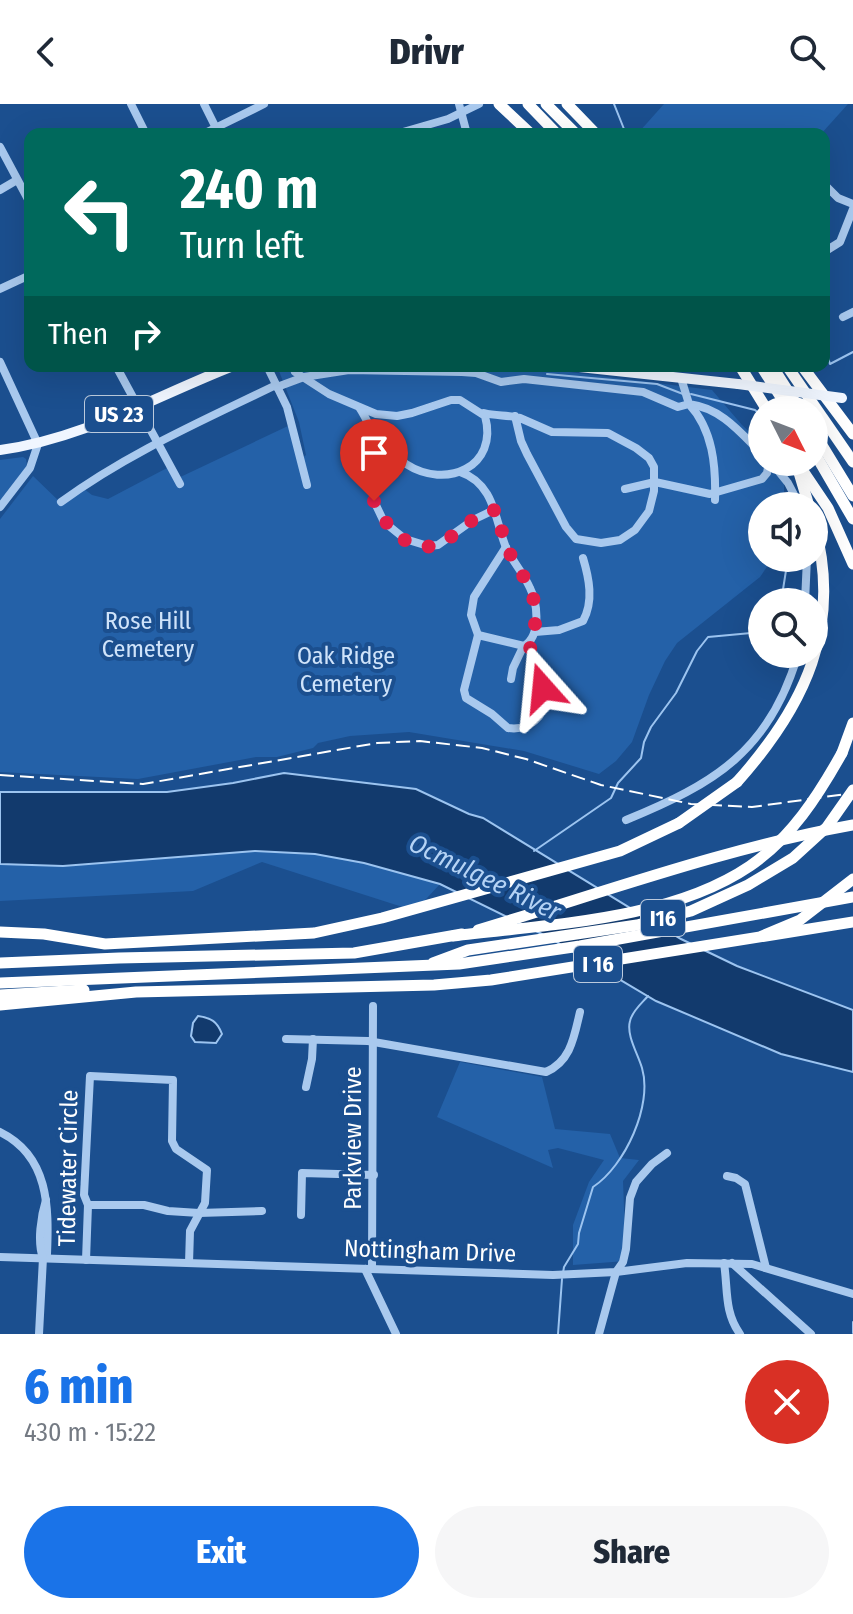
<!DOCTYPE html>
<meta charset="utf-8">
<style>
:root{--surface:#fff;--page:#f6f6f7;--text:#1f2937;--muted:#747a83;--accent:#1a73e8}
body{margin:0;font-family:"Fira Sans Condensed",sans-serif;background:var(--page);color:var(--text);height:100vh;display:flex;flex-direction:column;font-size:30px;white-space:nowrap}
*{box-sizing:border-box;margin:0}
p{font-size:26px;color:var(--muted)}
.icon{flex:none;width:44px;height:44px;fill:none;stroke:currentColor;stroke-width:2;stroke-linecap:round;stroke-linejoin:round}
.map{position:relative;height:1230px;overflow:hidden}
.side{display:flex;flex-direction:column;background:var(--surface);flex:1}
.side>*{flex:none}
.banner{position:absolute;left:24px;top:24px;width:806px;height:244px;border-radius:16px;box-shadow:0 8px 32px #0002;background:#00695c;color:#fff;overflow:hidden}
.needle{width:52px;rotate:132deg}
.tools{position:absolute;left:748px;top:292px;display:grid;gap:16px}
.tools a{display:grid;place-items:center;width:80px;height:80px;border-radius:50%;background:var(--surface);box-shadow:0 8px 32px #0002;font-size:40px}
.pin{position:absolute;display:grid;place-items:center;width:68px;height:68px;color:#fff;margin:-82px -34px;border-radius:50% 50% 50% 0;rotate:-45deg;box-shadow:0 0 8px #0007}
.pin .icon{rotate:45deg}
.me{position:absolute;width:88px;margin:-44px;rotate:342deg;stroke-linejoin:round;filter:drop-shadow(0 0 6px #0008)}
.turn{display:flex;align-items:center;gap:28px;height:168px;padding:0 24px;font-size:36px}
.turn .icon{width:104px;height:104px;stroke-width:2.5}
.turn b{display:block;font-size:56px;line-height:68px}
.then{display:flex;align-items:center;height:76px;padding:0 24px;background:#0003;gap:16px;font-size:30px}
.round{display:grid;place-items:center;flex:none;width:84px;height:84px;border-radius:42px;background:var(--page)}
.summary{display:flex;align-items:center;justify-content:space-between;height:136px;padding:0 24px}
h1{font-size:48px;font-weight:800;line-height:60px;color:var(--accent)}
.action{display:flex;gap:16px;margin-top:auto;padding:16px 24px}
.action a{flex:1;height:92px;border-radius:48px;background:var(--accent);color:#fff;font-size:32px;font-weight:800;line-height:92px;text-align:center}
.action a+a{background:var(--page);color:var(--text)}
header{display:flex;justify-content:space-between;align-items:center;height:104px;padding:0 24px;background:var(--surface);font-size:36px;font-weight:800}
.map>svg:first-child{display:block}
.green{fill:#2461a8}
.water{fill:#123a6d;stroke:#9cc4f0;stroke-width:2}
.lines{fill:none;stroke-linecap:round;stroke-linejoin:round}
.stream{stroke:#9cc4f0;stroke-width:2}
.minor{stroke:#a9c9ee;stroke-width:8}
.major{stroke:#f0f6ff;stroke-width:10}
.highway{stroke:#fff;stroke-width:11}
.rail{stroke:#fff;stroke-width:2;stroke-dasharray:14 6;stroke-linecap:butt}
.major-bridge{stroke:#f0f6ff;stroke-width:10}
.highway-bridge{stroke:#fff;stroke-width:11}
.route{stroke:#e11d48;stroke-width:14;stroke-dasharray:0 25.2}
.labels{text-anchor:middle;stroke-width:8;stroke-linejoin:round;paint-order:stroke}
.shield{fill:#1b4f8f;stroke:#bbcadd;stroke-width:2}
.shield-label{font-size:22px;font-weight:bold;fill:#fff}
.park-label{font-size:24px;fill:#cfe3fa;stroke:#1b4f8f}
.street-label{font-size:24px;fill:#fff;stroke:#1b4f8f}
.water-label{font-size:26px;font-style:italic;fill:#b5d3f5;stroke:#1b4f8f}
</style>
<header><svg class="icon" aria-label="back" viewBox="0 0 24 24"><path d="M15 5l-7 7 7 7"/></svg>Drivr<svg class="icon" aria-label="search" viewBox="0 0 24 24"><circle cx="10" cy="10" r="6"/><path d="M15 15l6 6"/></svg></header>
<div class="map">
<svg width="853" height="1230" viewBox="0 0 853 1230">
<rect width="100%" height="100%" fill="#1b4f8f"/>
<!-- green -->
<g class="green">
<polygon points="664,0 848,0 821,30 640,30 639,28"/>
<polygon points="277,262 483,262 545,265 712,286 742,321 762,340 762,358 779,358 784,365 784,402 762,402 762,454 773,454 760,473 677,539 665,557 649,591 632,638 616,657 599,670 524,647 409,628 350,632 318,639 313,644 277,653 256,653 138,675 0,668 0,415 33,372 61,399 84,385 92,391 108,395 167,364 174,376 288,322 299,357 306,351 299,318"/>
<polygon points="23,353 26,355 27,362 0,397 0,356"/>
<polygon points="255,747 315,750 364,759 440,780 415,807 262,758 193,787 0,797 0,760 63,762"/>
<polygon points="460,958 542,973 555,1025 610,1030 620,1054 639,1056 623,1077 626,1157 573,1161 573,1121 589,1078 604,1056 558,1044 548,1046 553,1064 437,1013"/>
</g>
<!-- water -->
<g class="water">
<polygon points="284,669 416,685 469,710 483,714 681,835 737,862 853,906 853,968 781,950 656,897 548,833 440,780 364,759 315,750 255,747 63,762 0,760 0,688 167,688 233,679"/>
<path d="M198 912C211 914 217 917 222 930L216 939 195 938 191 932 193 919Z"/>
</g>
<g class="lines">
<!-- stream -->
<g class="stream">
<polyline points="614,0 626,30"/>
<polyline points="824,241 830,260 853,248"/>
<polyline points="547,270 657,280 683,290"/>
<polyline points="691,290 755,306 762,312"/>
<polyline points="781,498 788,454"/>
<polyline points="534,747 611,694 618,679 641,654 644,638 651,623 676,589 697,547 708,533 762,528"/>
<path d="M563 1169 564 1163 578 1140 579 1129 593 1083C625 1062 653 1001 642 964 638 950 626 931 630 917 632 907 642 899 648 892"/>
<polyline points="853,1218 853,1229"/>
<polyline points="558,1230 562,1175"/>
</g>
<!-- minor -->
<g class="minor">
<polyline points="131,0 146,30"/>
<polyline points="204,0 216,24"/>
<polyline points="459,0 467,30"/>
<polyline points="203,30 264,0"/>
<polyline points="396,30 448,15 479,0"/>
<polyline points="0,43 30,99"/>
<polyline points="824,80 838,94 853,100"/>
<polyline points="0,86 17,76"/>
<polyline points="824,148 840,138 853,105"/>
<polyline points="0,185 30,171"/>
<polyline points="843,213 853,208"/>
<polyline points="0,258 38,340 30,364 0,403"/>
<polyline points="116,262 180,380"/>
<polyline points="267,262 287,303 307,381"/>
<path d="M295 268 329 290 376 310 397 312 412 309 451 296H460L485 312C499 363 446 386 406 360 395 352 381 343 374 331 369 321 365 312 359 303"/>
<path d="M681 274 689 300C721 304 740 328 762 350"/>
<path d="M277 283 304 273 349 266 462 268 476 269 501 278 524 275 643 288 678 303 689 300C713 326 716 362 715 396"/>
<path d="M484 309C495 312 508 311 520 314L552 328 608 329 636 344 649 354 654 363V387L649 407 635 426 620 436 601 439 576 435 566 423 527 350 521 337 515 312"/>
<polyline points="375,334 374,397 384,418 405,435 428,442 438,441 473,416 496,405"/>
<polyline points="771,358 788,379 800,402"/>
<path d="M460 368C496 380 495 419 507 446 514 459 524 470 530 484 538 500 541 532 524 542L478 531"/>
<polyline points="625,385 655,378 710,390 762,375 767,369 769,358"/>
<path d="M61 398C128 349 202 317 276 281"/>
<path d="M506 443 474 493 471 511 478 531 464 586 466 594 492 610 508 624C529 627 545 613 546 592L529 540"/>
<polyline points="805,498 807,454"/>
<path d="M535 528 559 526 583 517C594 497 589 474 583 454"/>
<polyline points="511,575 513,564 523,543"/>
<path d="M626 716C714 680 770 647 798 550"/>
<path d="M286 935 368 937 546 968C571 957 574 933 580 908"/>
<polyline points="306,983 312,955 313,935"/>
<path d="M0 1028C49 1052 49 1103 47 1150L43 1154"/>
<polyline points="727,1072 736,1074 745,1080 766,1164"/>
<polyline points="88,1101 144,1101 168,1107 199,1109 262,1107"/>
<polyline points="301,1111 302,1069 374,1071"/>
<polyline points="0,1153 553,1171 616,1168 687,1159 752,1160 853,1190"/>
<polyline points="86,1156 88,1101 84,1091 90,972 173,976 172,1037 176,1045 207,1066 205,1099 190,1127 189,1159"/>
<path d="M724 1159C728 1185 724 1208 740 1230"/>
<polyline points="732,1159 811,1230"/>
<polyline points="365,1165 396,1230"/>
<polyline points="372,1165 373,902"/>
<path d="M39 1230 43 1154C37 1138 41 1112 46 1096"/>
<polyline points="599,1230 616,1168 623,1158 626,1145 630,1094 636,1078 652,1060 667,1049"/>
</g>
<!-- major -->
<g class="major">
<polyline points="570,262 738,280"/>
<path d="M0 346C83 335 156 292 233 262"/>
</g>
<!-- highway -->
<g class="highway">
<polyline points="499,0 531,30"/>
<polyline points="528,0 557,30"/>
<polyline points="546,0 576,30"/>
<polyline points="567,0 596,30"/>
<polyline points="740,262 767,306"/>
<polyline points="761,262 789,306"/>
<polyline points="772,262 800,306"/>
<polyline points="787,262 853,358"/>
<polyline points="802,262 853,330"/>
<polyline points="814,328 853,392"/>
<polyline points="814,348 853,415"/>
<polyline points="797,358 828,404 853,460"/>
<polyline points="797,362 809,402"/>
<polyline points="842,649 853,619"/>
<path d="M737 678C805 602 843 523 814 419"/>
<path d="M478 826C602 789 725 744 853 721"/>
<polyline points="0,828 44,830 105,840 314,829 382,814 620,747 679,719"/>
<polyline points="0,859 119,854 354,849 462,830"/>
<polyline points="0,879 459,860 580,842 853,793"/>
<polyline points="0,891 84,886"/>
<polyline points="0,901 136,888 434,881 491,876 853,818"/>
</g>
<!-- rail -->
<polyline class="rail" points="0,671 143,680 377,639 420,637 482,644 526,655 601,681 691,700 752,703 853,689"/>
<!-- major-bridge -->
<polyline class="major-bridge" points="738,280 842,294"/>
<!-- highway-bridge -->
<g class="highway-bridge">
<polyline points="679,719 737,678"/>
<path d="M453 832C548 820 669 817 750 762 791 734 818 692 842 649"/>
<polyline points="762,832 800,816 853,775"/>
<polyline points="433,859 468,846 637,821 691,807 748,781 793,754 827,723 853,686"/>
</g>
</g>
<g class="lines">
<!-- route -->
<path class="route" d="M374 397C383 420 408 450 436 441 450 437 460 423 473 416 481 412 488 410 496 405L506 443 532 487 535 504V525L529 540 543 584"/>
</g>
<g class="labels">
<!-- shield labels -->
<g class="shield">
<rect x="85" y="292" width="68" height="36" rx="6"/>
<rect x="641" y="796" width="44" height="36" rx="6"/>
<rect x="574" y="842" width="48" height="36" rx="6"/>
</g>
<g class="shield-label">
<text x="119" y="318">US 23</text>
<text x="663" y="822">I16</text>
<text x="598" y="868">I 16</text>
</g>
<!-- park labels -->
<g class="park-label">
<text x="148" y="525">Rose Hill<tspan x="148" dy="28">Cemetery</tspan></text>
<text x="346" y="560">Oak Ridge<tspan x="346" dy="28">Cemetery</tspan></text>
</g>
<!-- street labels -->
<g class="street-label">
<text transform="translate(353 1034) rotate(-90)" y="8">Parkview Drive</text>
<text transform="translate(68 1064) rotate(-89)" y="8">Tidewater Circle</text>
<text transform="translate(430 1147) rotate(2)" y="8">Nottingham Drive</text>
</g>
<!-- water labels -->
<g class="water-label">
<text transform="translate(485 773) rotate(26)" y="9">Ocmulgee River</text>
</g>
</g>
</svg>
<div class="tools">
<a><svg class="needle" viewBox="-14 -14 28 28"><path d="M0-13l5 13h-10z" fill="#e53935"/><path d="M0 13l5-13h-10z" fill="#747a83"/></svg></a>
<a><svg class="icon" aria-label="sound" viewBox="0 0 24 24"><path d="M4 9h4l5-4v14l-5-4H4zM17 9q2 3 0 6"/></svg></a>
<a><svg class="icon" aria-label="search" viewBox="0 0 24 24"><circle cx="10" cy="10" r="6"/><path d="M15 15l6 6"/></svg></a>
</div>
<div class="pin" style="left:374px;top:397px;background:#d93025"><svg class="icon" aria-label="arrive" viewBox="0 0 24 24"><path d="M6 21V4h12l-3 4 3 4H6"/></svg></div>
<svg class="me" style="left:543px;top:584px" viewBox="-20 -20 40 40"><path d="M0-17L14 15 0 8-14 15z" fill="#e11d48" stroke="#fff" stroke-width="4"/></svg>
<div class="banner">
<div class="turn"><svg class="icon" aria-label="left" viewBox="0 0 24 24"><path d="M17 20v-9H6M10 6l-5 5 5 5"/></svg><div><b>240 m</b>Turn left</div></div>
<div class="then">Then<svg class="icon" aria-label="right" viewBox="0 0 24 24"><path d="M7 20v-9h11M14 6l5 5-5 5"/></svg></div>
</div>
</div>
<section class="side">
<div class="summary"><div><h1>6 min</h1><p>430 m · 15:22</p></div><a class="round" style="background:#d93025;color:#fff"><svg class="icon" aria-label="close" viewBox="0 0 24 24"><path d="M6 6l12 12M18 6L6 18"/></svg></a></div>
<div class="action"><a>Exit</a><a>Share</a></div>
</section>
